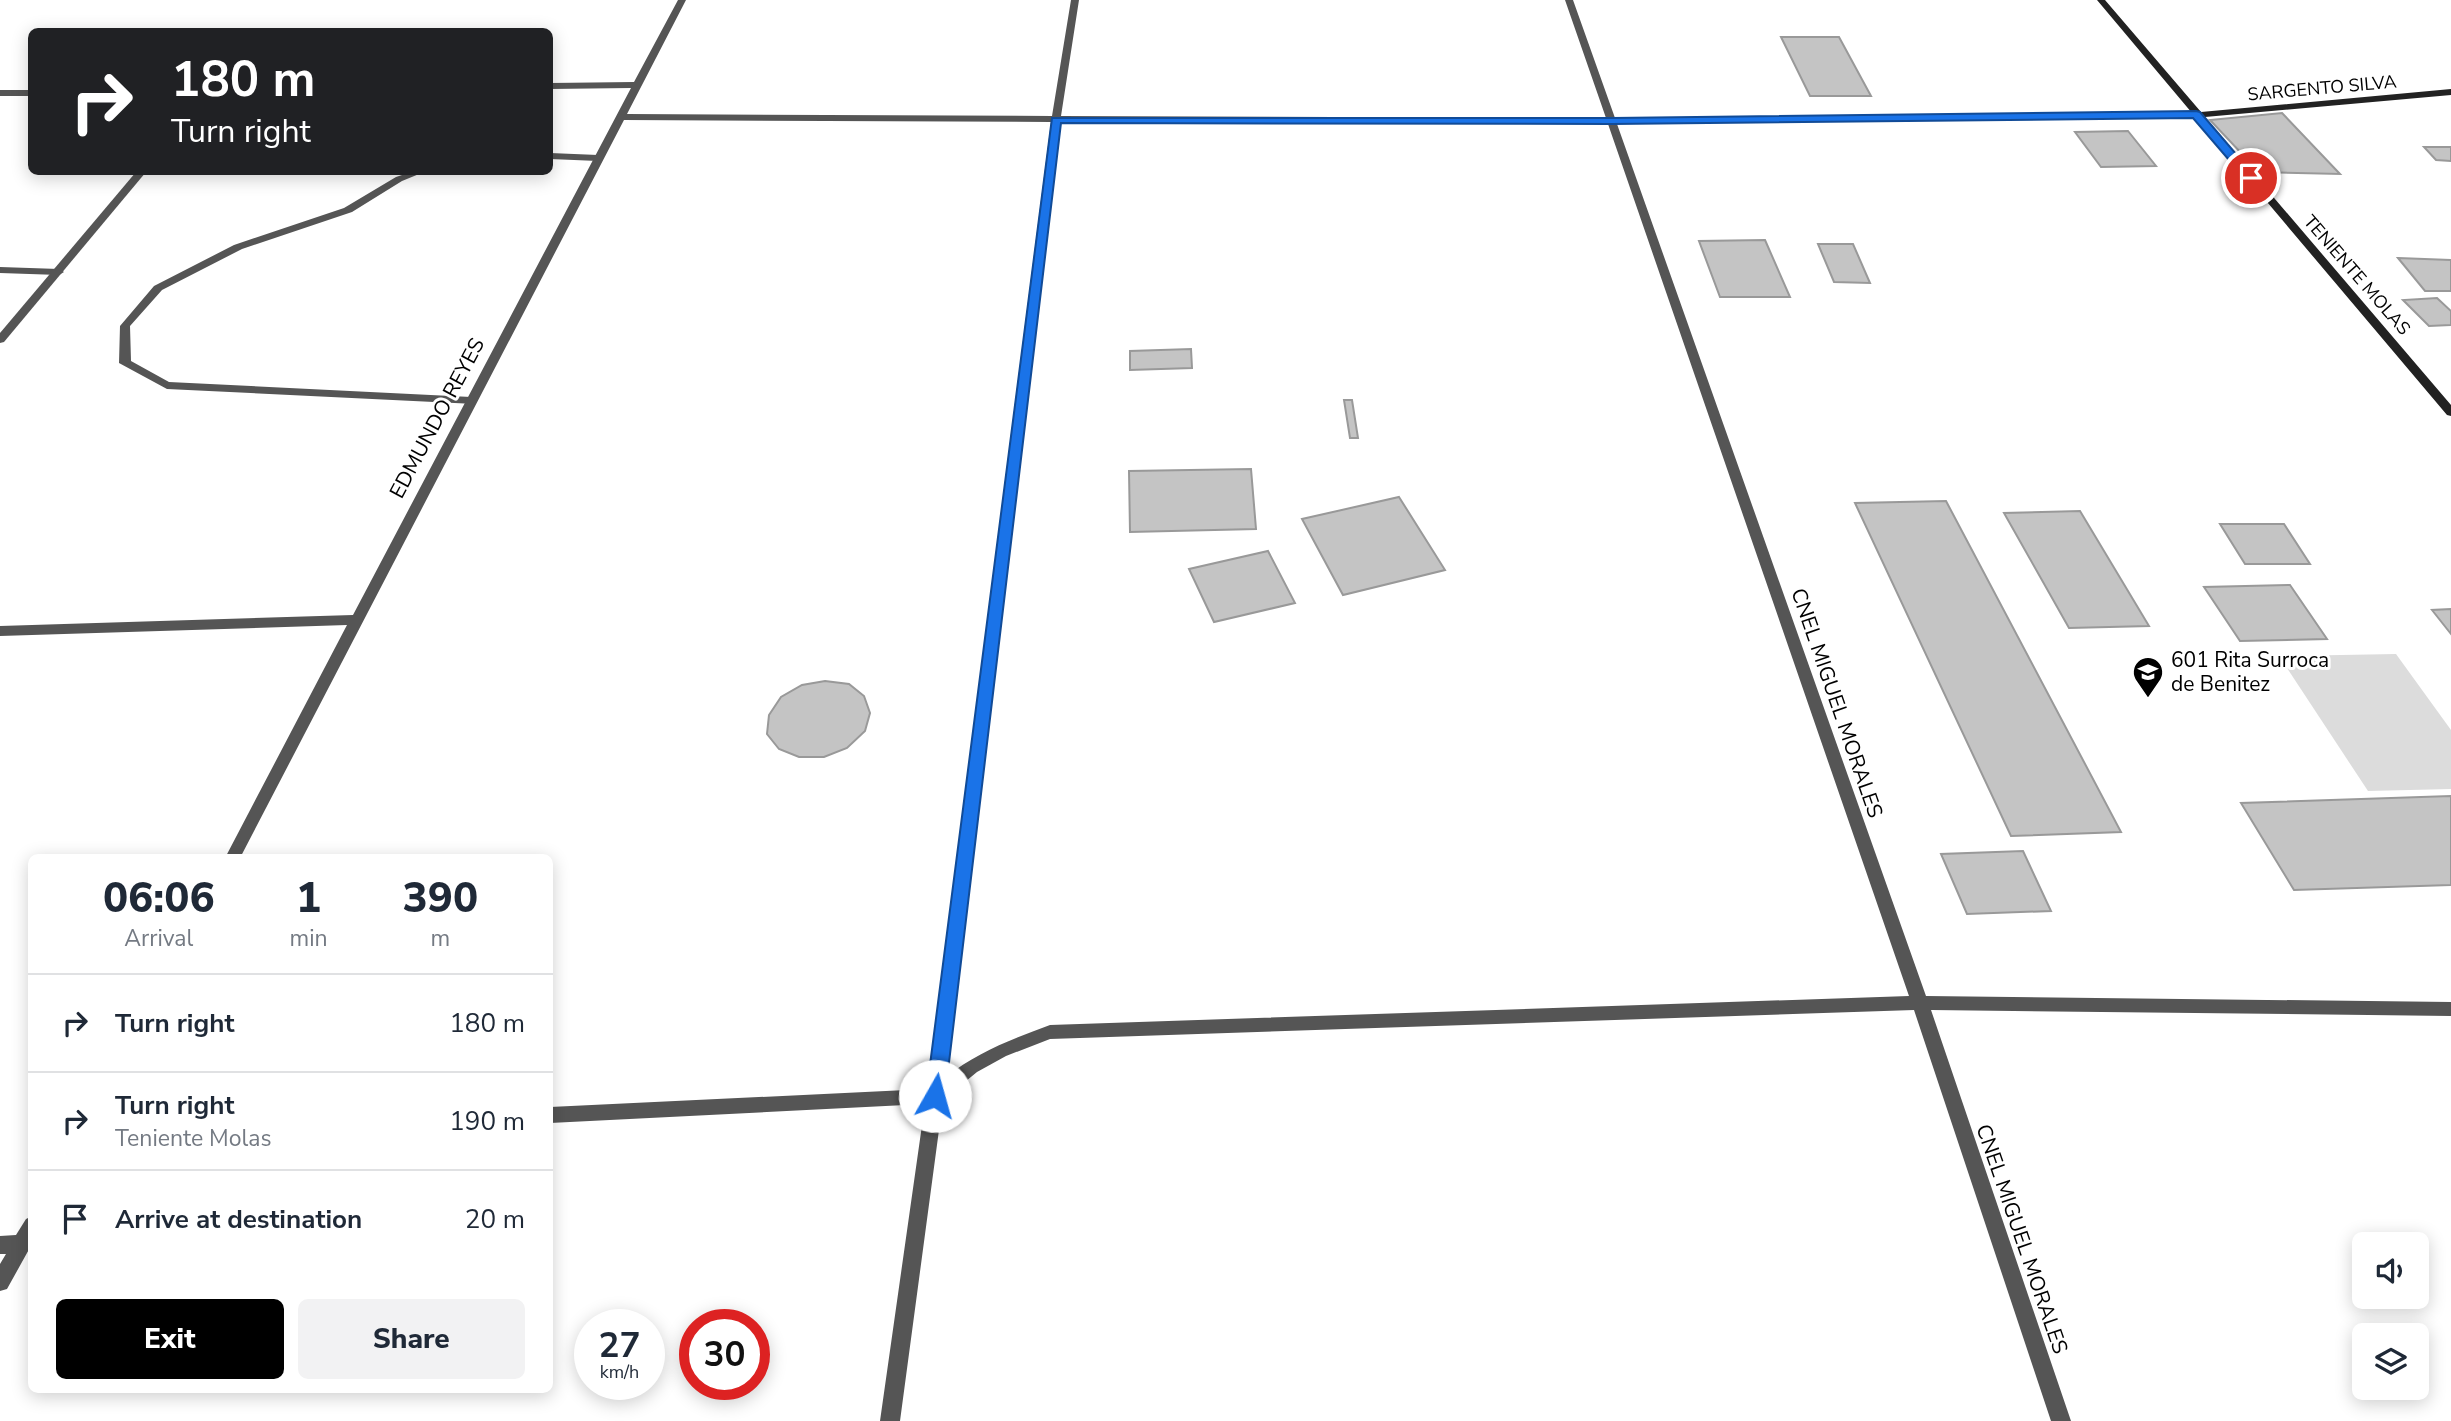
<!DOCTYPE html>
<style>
:root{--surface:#fff;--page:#f2f2f3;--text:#1f2937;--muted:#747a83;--line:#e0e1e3;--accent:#000}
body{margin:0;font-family:"Nunito Sans",sans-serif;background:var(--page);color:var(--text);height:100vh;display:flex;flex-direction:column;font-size:26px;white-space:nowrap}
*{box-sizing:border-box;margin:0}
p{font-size:23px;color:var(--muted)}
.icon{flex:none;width:38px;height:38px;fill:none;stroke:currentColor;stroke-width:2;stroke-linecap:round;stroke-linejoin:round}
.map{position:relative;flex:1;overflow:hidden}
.sheet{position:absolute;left:28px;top:854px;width:525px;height:539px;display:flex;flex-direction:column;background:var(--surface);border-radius:10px;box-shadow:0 4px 18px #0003}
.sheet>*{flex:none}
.hud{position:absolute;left:28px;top:28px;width:525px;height:147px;border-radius:10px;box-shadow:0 4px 18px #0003;background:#202124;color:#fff;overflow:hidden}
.buttons{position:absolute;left:2352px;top:1232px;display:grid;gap:14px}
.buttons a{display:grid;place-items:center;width:77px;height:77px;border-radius:10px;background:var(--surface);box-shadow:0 4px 18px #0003;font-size:35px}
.speed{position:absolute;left:574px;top:1309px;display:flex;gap:14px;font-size:35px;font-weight:700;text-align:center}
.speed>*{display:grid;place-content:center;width:91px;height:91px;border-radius:50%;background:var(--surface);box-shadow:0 4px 18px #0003;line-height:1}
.speed small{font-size:18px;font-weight:400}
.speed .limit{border:10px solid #d22;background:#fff;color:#111}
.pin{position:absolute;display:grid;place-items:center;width:60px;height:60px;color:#fff;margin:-30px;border:4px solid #fff;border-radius:50%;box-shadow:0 2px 7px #0007}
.me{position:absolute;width:77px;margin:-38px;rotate:7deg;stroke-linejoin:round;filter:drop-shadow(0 0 5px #0008)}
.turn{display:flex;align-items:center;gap:24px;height:147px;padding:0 28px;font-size:32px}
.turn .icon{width:91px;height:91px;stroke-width:2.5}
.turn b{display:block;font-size:49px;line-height:60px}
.eta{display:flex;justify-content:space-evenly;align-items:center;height:119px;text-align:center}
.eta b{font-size:42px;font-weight:800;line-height:49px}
.cta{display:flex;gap:14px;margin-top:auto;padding:14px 28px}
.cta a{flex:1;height:80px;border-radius:10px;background:var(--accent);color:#fff;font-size:28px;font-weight:800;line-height:80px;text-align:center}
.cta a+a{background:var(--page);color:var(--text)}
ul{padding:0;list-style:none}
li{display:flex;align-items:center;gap:21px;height:98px;padding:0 28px;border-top:2px solid var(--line)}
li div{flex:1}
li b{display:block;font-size:26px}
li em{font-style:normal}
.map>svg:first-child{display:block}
.green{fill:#dcdcdc}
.building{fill:#c4c4c4;stroke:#999;stroke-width:2}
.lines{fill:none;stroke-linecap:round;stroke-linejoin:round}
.lane{fill:#555;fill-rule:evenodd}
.street{fill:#555;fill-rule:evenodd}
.secondary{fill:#222;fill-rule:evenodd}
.route{fill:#1a73e8;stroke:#114b97;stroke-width:2}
.labels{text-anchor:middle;stroke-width:6;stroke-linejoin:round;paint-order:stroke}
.far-street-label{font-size:18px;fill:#000;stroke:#fff}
.street-label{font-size:21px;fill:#000;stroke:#fff}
.poi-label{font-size:21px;fill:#000;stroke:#fff;text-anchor:start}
</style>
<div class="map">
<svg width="2451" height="1421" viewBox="0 0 2451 1421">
<rect width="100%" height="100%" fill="#fff"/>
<!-- green -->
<polygon class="green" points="2396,654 2451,730 2451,789 2368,791 2279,656"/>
<!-- building -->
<g class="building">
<polygon points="1781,37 1839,37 1871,96 1810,96"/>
<polygon points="2282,113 2340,174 2259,172 2210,120"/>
<polygon points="2128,131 2156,166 2101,167 2075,132"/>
<polygon points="2424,147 2451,147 2451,161 2436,160"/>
<polygon points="1765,240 1790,297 1720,297 1699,241"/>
<polygon points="1818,244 1853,244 1870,283 1834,282"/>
<polygon points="2398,258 2451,260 2451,291 2425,291"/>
<polygon points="2437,298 2451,311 2451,325 2429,326 2403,300"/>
<polygon points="1191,349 1192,368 1130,370 1130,351"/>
<polygon points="1344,400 1352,400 1358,438 1350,438"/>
<polygon points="1251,469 1256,529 1130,532 1129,471"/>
<polygon points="1399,497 1445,570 1343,595 1302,519"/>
<polygon points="1946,501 2121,832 2011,836 1855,503"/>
<polygon points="2080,511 2149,626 2069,628 2004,513"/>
<polygon points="2220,524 2284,524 2310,564 2245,564"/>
<polygon points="1268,551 1295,603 1214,622 1189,569"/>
<polygon points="2290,585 2327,639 2240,641 2204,587"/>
<polygon points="2451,609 2451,634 2432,610"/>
<polygon points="825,681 849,684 864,696 870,713 865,731 847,748 824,757 799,757 779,749 767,734 769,715 781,697 802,685"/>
<polygon points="2451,796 2451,885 2294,890 2241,803"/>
<polygon points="2023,851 2051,911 1967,914 1941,854"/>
</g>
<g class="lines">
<!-- lane -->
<g class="lane">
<polygon points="550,153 598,155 603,158 598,161 550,159"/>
<polygon points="411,172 424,172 402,181 352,212 242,249 162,290 130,326 131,361 169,382 471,397 475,398 475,404 167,389 119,363 120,326 154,286 234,245 344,208 396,177"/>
<polygon points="0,267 59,269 64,272 59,275 0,273"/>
</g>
<!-- street -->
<g class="street">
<path d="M678 0H686L627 114 1052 116 1071 0H1079L1061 116 1606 118 1565 0H1573L1615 118 2199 113 2201 115 2196 118 1617 124 1926 996 2451 1002V1016L1931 1010 2071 1421H2051L1914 1010 1050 1039 1006 1056 977 1072 943 1100 900 1421H880L925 1104 550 1123V1107L927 1089 1051 122 624 120 240 858H225L347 625 0 636V626L353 615 631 88 550 89V83L634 82ZM1060 122 1608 124 1909 996 1050 1025C1012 1039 977 1052 946 1077Z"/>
<rect x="0" y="90" width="32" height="6"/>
<polygon points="136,172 146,172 4,342 0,343 0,333"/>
<polygon points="32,1216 32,1244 7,1289 0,1291 0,1264 6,1254 0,1254 0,1236 16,1235 26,1219"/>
</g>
<!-- secondary -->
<polygon class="secondary" points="2097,0 2105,0 2201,112 2451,89 2451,95 2205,117 2451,405 2451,416 2447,415 2196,118 2193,117 2192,113"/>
</g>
<!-- route -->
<polygon class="route" points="2196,111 2200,112 2255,176 2255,181 2247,181 2193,118 1612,124 1061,123 945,1096 942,1103 935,1105 928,1103 926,1096 1052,118 1612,118"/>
<!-- icons -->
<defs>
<g id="school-pin" transform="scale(1.575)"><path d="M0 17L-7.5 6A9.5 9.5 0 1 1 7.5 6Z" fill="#000" stroke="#fff"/><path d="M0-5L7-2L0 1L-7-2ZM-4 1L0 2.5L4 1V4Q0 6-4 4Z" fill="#fff"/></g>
</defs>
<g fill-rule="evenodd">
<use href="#school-pin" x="2148" y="672"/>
</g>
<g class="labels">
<!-- far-street labels -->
<g class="far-street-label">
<text transform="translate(2322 88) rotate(-5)" y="6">SARGENTO SILVA</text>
<text transform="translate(2357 275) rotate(49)" y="6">TENIENTE MOLAS</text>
</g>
<!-- street labels -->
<g class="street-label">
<text transform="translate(437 418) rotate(-62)" y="7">EDMUNDO REYES</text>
<text transform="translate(1837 703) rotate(71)" y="7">CNEL MIGUEL MORALES</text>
<text transform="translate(2022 1239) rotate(71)" y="7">CNEL MIGUEL MORALES</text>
</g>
<!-- poi labels -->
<g class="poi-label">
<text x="2171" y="667">601 Rita Surroca<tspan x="2171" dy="24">de Benitez</tspan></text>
</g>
</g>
</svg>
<div class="buttons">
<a><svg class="icon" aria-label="sound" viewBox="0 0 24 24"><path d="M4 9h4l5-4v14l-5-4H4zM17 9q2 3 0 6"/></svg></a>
<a><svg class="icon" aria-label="layers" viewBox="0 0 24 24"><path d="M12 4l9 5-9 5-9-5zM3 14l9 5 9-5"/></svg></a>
</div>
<div class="speed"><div>27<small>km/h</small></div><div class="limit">30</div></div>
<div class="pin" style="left:2251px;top:178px;background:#d93025"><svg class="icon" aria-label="arrive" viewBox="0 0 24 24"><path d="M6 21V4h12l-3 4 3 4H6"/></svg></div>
<svg class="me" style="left:935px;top:1096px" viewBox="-20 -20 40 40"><circle r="19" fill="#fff"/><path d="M0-13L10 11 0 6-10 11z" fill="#1a73e8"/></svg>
<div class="hud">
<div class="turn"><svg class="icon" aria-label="right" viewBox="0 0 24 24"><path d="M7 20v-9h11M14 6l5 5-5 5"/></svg><div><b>180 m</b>Turn right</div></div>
</div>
<section class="sheet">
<div class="eta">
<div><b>06:06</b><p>Arrival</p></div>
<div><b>1</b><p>min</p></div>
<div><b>390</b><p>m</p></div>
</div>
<ul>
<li><svg class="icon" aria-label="right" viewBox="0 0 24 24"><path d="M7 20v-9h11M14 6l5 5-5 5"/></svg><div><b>Turn right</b></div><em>180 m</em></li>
<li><svg class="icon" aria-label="right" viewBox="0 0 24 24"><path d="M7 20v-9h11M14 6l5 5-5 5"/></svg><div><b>Turn right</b><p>Teniente Molas</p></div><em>190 m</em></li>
<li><svg class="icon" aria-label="arrive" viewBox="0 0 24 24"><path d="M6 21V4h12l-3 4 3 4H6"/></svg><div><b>Arrive at destination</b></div><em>20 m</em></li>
</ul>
<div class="cta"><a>Exit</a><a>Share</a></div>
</section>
</div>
